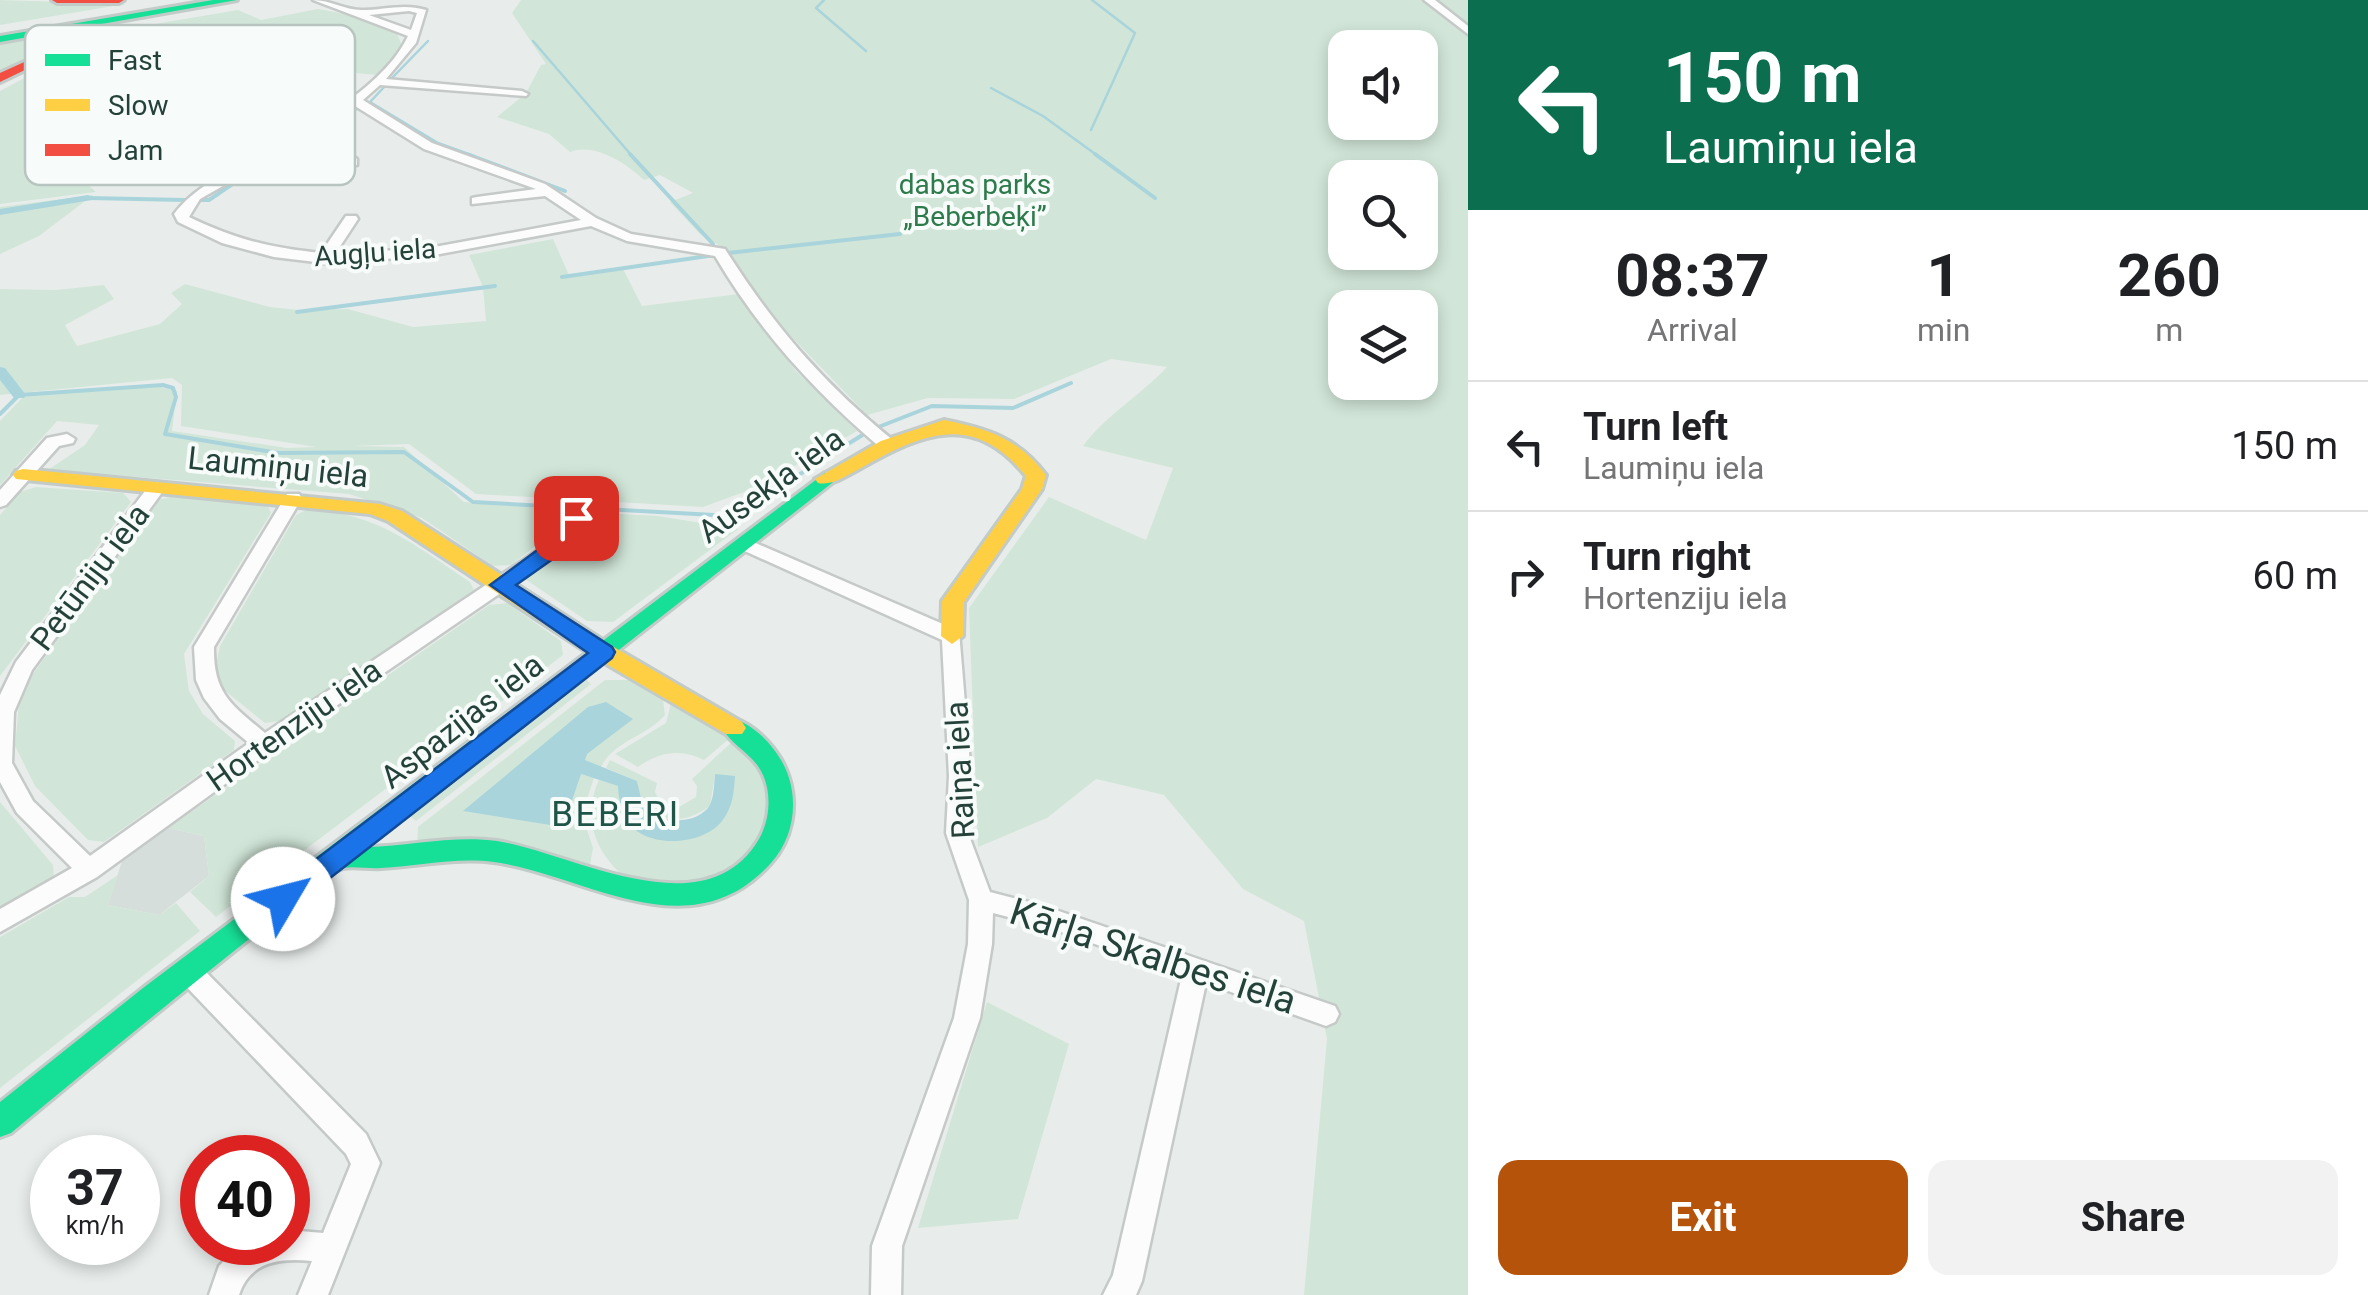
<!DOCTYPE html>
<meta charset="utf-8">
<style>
:root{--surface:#fff;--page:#f2f2f2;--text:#202124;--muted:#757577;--line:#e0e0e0;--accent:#b45309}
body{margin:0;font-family:Roboto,sans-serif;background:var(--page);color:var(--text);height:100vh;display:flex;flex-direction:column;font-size:38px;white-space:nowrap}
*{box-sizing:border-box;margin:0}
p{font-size:32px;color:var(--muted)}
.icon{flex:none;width:55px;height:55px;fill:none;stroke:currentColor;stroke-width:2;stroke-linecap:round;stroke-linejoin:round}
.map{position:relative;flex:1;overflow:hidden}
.sheet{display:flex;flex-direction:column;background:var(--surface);width:900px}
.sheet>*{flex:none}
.guide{background:#0b6e4f;color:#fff;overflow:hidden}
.tools{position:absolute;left:1328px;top:30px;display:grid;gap:20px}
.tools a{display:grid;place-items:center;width:110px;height:110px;border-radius:20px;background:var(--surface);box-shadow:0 5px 15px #0003;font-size:50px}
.speed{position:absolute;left:30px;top:1135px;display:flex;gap:20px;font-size:50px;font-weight:700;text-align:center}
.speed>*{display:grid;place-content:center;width:130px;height:130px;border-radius:50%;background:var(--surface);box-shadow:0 5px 15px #0003;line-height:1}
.speed small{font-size:25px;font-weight:400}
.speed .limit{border:15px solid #d22;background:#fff;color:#111}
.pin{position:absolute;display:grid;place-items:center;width:85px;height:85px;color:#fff;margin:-42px;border-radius:20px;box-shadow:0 5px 15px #0006}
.me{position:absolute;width:110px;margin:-55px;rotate:53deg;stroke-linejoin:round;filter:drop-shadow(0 0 8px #0008)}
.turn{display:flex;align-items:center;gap:35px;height:210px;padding:0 30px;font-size:45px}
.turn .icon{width:130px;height:130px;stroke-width:2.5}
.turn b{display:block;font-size:70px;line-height:85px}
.eta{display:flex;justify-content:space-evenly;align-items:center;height:170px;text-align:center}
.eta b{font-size:60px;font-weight:700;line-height:70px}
.action{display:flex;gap:20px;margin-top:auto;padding:20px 30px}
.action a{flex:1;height:115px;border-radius:20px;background:var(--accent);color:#fff;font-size:40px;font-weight:700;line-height:115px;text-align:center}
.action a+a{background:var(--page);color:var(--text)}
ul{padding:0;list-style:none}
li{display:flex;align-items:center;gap:30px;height:130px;padding:0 30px;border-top:2px solid var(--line)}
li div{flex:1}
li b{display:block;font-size:38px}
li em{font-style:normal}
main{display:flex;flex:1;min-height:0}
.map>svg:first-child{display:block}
.built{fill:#d6dedb}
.green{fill:#d1e6d8;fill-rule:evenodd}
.water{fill:#a9d4db}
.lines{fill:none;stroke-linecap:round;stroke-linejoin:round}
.stream-far1{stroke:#a9d4db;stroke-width:2.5}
.stream{stroke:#a9d4db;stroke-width:4}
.canal{fill:#a9d4db;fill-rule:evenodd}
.street-casing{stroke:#c5cac8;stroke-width:5}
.fast-casing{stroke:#c3cbc8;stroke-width:6}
.slow-casing{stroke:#c3cbc8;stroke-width:6}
.jam-casing{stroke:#c3cbc8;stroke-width:6}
.street{fill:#fcfcfc;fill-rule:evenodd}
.fast{fill:#16e098;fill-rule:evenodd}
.slow{fill:#ffcf43;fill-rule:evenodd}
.jam{fill:#f24e42;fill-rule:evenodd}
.route{fill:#1a73e8;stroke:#114b97;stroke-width:2.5}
.labels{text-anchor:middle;stroke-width:8;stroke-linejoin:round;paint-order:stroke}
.far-park-label{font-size:28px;fill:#2d7a4b;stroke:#f7fbf9}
.far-street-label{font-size:28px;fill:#24423a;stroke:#f7fbf9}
.street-label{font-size:32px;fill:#24423a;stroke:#f7fbf9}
.neighbourhood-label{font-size:35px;letter-spacing:2.5px;fill:#1f5548;stroke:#f7fbf9}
.near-street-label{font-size:38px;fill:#24423a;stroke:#f7fbf9}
.key{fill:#f7fbf9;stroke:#b8c4c0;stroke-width:2.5}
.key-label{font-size:28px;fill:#24423a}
</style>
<main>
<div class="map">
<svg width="1468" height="1295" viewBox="0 0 1468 1295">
<rect width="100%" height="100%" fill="#e8edeb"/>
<!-- built -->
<polygon class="built" points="168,828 204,836 209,876 159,915 108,905 123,858"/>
<!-- green -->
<g class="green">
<polygon points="0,0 126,4 0,25"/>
<path d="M521 0H1468V1295H1304L1327 1039 1304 921 1243 889 1164 795 1096 779 1047 818 978 847 969 608 1049 497 1146 540 1173 468 1083 446C1106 415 1141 395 1167 367L1111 359 1014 399 928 398 867 415 780 325 724 248 701 235 670 202 693 193 660 175 644 180C627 164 595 142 570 152L549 134 497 117 526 93 541 65 546 64 512 13ZM1345 48H1420V122H1345ZM1345 178H1420V252H1345ZM1345 308H1420V382H1345Z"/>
<polygon points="318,9 351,15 397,34 402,45 391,64 377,75 313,69 287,88 235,111 201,133 174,139 125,164 85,173 84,181 96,192 0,204 0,91 79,49 155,24 238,10 261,20"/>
<polygon points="121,22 58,45 0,73 0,42"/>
<polygon points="93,195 39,236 0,254 0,207"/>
<polygon points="553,239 569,275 623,269 642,306 739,294 795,370 857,431 755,488 703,507 476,494 409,444 353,446 404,447 464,502 556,509 545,539 511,565 493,566 422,518 349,494 48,470 85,445 99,425 57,421 0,485 0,421 27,393 160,387 177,391 172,431 287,448 316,447 181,426 182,385 172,378 0,395 0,289 56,290 104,285 114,299 65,325 77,346 160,324 182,304 171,293 185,284 270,307 299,310 348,309 413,327 486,321 483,287 469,255"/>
<polygon points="36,487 123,493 131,502 0,676 0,515 20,492"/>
<polygon points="171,497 267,504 271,513 184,654 189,691 203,714 235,741 234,750 104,842 88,840 35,786 15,746 19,704 33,674 158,500"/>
<path d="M308 509C379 514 413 544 470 582L474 590 280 721 265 723 219 686 216 665 220 646 296 515Z"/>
<polygon points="602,513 658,516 738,529 613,622 587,621 525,579 594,534"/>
<polygon points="507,603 561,641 563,655 216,917 190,892 209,876 204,836 168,828 489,605"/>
<polygon points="584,677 591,684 416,821 407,814"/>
<path d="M605 680H631L663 700 665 715C646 737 615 740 601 767L585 760 588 707 580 774 594 778 582 814 593 848 590 865C521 840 488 843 417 845L418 827Z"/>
<path d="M671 703 730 738 704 760C681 748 659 752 638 767L615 754 666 723Z"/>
<path d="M734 740C742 748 755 758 760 768 790 823 739 876 685 882 666 884 643 879 624 877 594 850 582 817 599 780L619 786V807C662 839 669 853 720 824L715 775 710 806C689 821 666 825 644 810L637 781 606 768 610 760 657 783 655 792 660 802 679 807 696 797 697 786 692 779Z"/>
<polygon points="0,802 53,865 54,878 0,906"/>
<polygon points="118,875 108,905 159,915 176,903 200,931 0,1088 0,937 69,897 85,897"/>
<polygon points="987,1002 1069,1044 1018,1219 918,1228"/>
</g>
<!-- water -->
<path class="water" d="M606 702 633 719 587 754 585 760 637 781 644 810C661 822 692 826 708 808 714 800 714 785 715 774L735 776C734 792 733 807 722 821 704 844 657 848 634 829 621 818 619 801 618 786L581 774 563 827 463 811 588 707Z"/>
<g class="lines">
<!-- stream-far1 -->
<g class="stream-far1">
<polyline points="824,0 816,8 866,51"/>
<polyline points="533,41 632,156"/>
<polyline points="391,79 428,41"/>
<polyline points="386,85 370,102 438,143 474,156"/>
<polyline points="991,88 1043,116 1098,156"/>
<polyline points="322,128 359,108"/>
<polyline points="1091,130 1135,33 1092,0"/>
</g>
<!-- stream -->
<g class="stream">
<polyline points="467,154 565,191"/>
<polyline points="630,154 713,244"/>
<polyline points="1095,154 1155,198"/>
<polyline points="88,198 185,200"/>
<polyline points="195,200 209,200 265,162"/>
<polyline points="728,253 900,234"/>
<polyline points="562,277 715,255"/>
<polyline points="297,312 495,286"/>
<polyline points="0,414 19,395 163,385 173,388 176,397 165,434 278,453 404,452 473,502 733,516 864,434"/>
<polyline points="876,428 932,406 1013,408 1071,383"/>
</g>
<!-- canal -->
<g class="canal">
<polygon points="88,195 94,198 92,200 0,215 0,209"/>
<polygon points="0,367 5,368 26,395 24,398 14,398 0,380"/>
</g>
<!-- street casing -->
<g class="street-casing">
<g id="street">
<path d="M313 0C330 0 345 10 361 10 384 10 404 3 426 10L416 43 386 79 522 91 528 94 526 96 380 85 363 100 432 143 545 184 596 218 631 234 725 249C774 326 823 383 894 441V449H882C815 392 759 331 715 256L627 241 591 226 429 256 324 263 274 257 222 243 178 222 174 214C194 188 220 177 248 161 298 134 383 90 408 36ZM409 11 417 13 411 30 369 15ZM355 106 424 149 536 189 477 197 472 198V204L545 196 581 220 429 248 335 254 358 219 356 216H346L321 253C270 248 235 239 189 217L200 199 311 136 349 165H357V159L319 131Z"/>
<polygon points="1424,0 1435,0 1468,26 1468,34"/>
<polygon points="67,434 75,439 73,443 59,446 6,505 0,507 0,490 47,438"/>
<path d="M157 482 166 487 32 670 14 712 12 763 33 801 90 856 249 743 220 719 204 698 196 680 194 647 287 494H299L302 498 214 647C213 694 232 705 265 733L556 538 570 514H582L585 518 569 546 272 750 97 877 0 932V909L72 868 17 813 0 782V695L16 662 151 483Z"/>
<polygon points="744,538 959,631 971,776 968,833 990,892 1047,907 1335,1006 1339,1014 1335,1022 1326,1026 1206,983 1142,1281 1136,1295 1103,1295 1113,1275 1182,975 1047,927 993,913 992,944 980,1018 902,1246 901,1295 871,1295 872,1246 954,1018 968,944 969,900 946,833 949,776 942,640 738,548 735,544 738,540"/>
<path d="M188 960 197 963 366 1134 380 1163 328 1295H298L312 1261C280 1258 250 1261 239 1295H209L219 1266 241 1243 288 1242V1230L323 1233 351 1164 346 1154 179 979 175 971 179 963Z"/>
</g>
</g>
<!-- fast casing -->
<g class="fast-casing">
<g id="fast">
<polygon points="213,0 237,0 0,42 0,36"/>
<path d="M825 473 835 479 832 483 367 847C410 846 454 835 497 841 572 853 705 931 759 839 770 820 772 793 762 773 753 754 732 746 722 728L726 722 734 719C758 726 782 754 789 778 798 807 792 840 771 863 690 953 587 875 494 862 456 857 418 866 381 868 369 869 354 866 343 868 329 871 295 903 282 913 191 985 101 1058 11 1133L0 1137V1102L143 988Z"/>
</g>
</g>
<!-- slow casing -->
<g class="slow-casing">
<g id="slow">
<path d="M944 420C988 429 1018 438 1046 475L1042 489 964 602 963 636 952 644 941 636 942 601 1022 489 1026 476C973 411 923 433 861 468 847 475 833 486 818 483L815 479 881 441Z"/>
<polygon points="23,469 380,504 402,511 612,646 742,722 746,728 742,734 726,734 596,658 388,521 370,514 16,479 13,475 16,471"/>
</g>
</g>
<!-- jam casing -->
<g class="jam-casing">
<g id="jam">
<polygon points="52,0 124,0 119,3 57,3"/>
<polygon points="75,39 85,41 0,82 0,73"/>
</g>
</g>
<!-- street -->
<use href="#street" class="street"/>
<!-- fast -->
<use href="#fast" class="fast"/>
<!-- slow -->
<use href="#slow" class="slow"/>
<!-- jam -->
<use href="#jam" class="jam"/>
</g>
<!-- route -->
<polygon class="route" points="576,511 586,518 570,547 516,585 612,647 615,652 612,658 293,907 283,911 274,907 270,899 274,891 588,653 490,585 555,537 569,513"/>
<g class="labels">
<!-- far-park labels -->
<g class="far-park-label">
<text x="975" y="194">dabas parks<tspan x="975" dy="32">„Beberbeķi”</tspan></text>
</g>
<!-- far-street labels -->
<g class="far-street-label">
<text transform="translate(375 252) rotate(-4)" y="10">Augļu iela</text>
</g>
<!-- street labels -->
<g class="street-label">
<text transform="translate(278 467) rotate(6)" y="11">Laumiņu iela</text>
<text transform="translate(771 485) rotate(-36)" y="11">Ausekļa iela</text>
<text transform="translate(90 577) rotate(-53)" y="11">Petūniju iela</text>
<text transform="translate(462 721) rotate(-38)" y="11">Aspazijas iela</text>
<text transform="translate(294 725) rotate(-35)" y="11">Hortenziju iela</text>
<text transform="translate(960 770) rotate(-93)" y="11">Raiņa iela</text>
</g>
<!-- neighbourhood labels -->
<g class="neighbourhood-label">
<text x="616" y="826">BEBERI</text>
</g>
<!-- near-street labels -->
<g class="near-street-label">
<text transform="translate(1153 956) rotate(18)" y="13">Kārļa Skalbes iela</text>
</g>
</g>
<!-- legend -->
<rect x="25" y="25" width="330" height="160" rx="15" class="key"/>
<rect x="45" y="54" width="45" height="12" fill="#16e098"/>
<rect x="45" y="99" width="45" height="12" fill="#ffcf43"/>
<rect x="45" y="144" width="45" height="12" fill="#f24e42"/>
<g class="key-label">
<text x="108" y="70">Fast</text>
<text x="108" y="115">Slow</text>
<text x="108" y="160">Jam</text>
</g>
</svg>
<div class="tools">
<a><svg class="icon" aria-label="sound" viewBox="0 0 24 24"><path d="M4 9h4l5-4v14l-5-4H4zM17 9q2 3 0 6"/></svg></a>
<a><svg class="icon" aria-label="search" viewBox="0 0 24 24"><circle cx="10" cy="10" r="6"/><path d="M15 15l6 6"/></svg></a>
<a><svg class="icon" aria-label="layers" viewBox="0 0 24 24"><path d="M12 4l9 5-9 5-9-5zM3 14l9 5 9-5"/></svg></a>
</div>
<div class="speed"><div>37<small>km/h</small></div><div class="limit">40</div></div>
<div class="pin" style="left:576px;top:518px;background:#d93025"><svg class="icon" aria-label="arrive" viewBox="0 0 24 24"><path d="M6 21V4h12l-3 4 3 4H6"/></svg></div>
<svg class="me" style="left:283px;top:899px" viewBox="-20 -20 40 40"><circle r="19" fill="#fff"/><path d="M0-13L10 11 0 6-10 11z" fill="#1a73e8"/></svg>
</div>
<section class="sheet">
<div class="guide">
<div class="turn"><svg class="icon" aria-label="left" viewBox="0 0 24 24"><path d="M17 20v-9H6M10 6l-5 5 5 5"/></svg><div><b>150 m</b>Laumiņu iela</div></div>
</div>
<div class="eta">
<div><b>08:37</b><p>Arrival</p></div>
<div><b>1</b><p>min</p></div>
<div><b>260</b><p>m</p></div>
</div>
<ul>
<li><svg class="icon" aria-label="left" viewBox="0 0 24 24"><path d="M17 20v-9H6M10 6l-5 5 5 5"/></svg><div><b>Turn left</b><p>Laumiņu iela</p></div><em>150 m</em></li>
<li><svg class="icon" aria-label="right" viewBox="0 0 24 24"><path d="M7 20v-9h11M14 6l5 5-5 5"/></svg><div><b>Turn right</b><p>Hortenziju iela</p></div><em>60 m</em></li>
</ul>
<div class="action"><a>Exit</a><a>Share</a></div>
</section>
</main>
